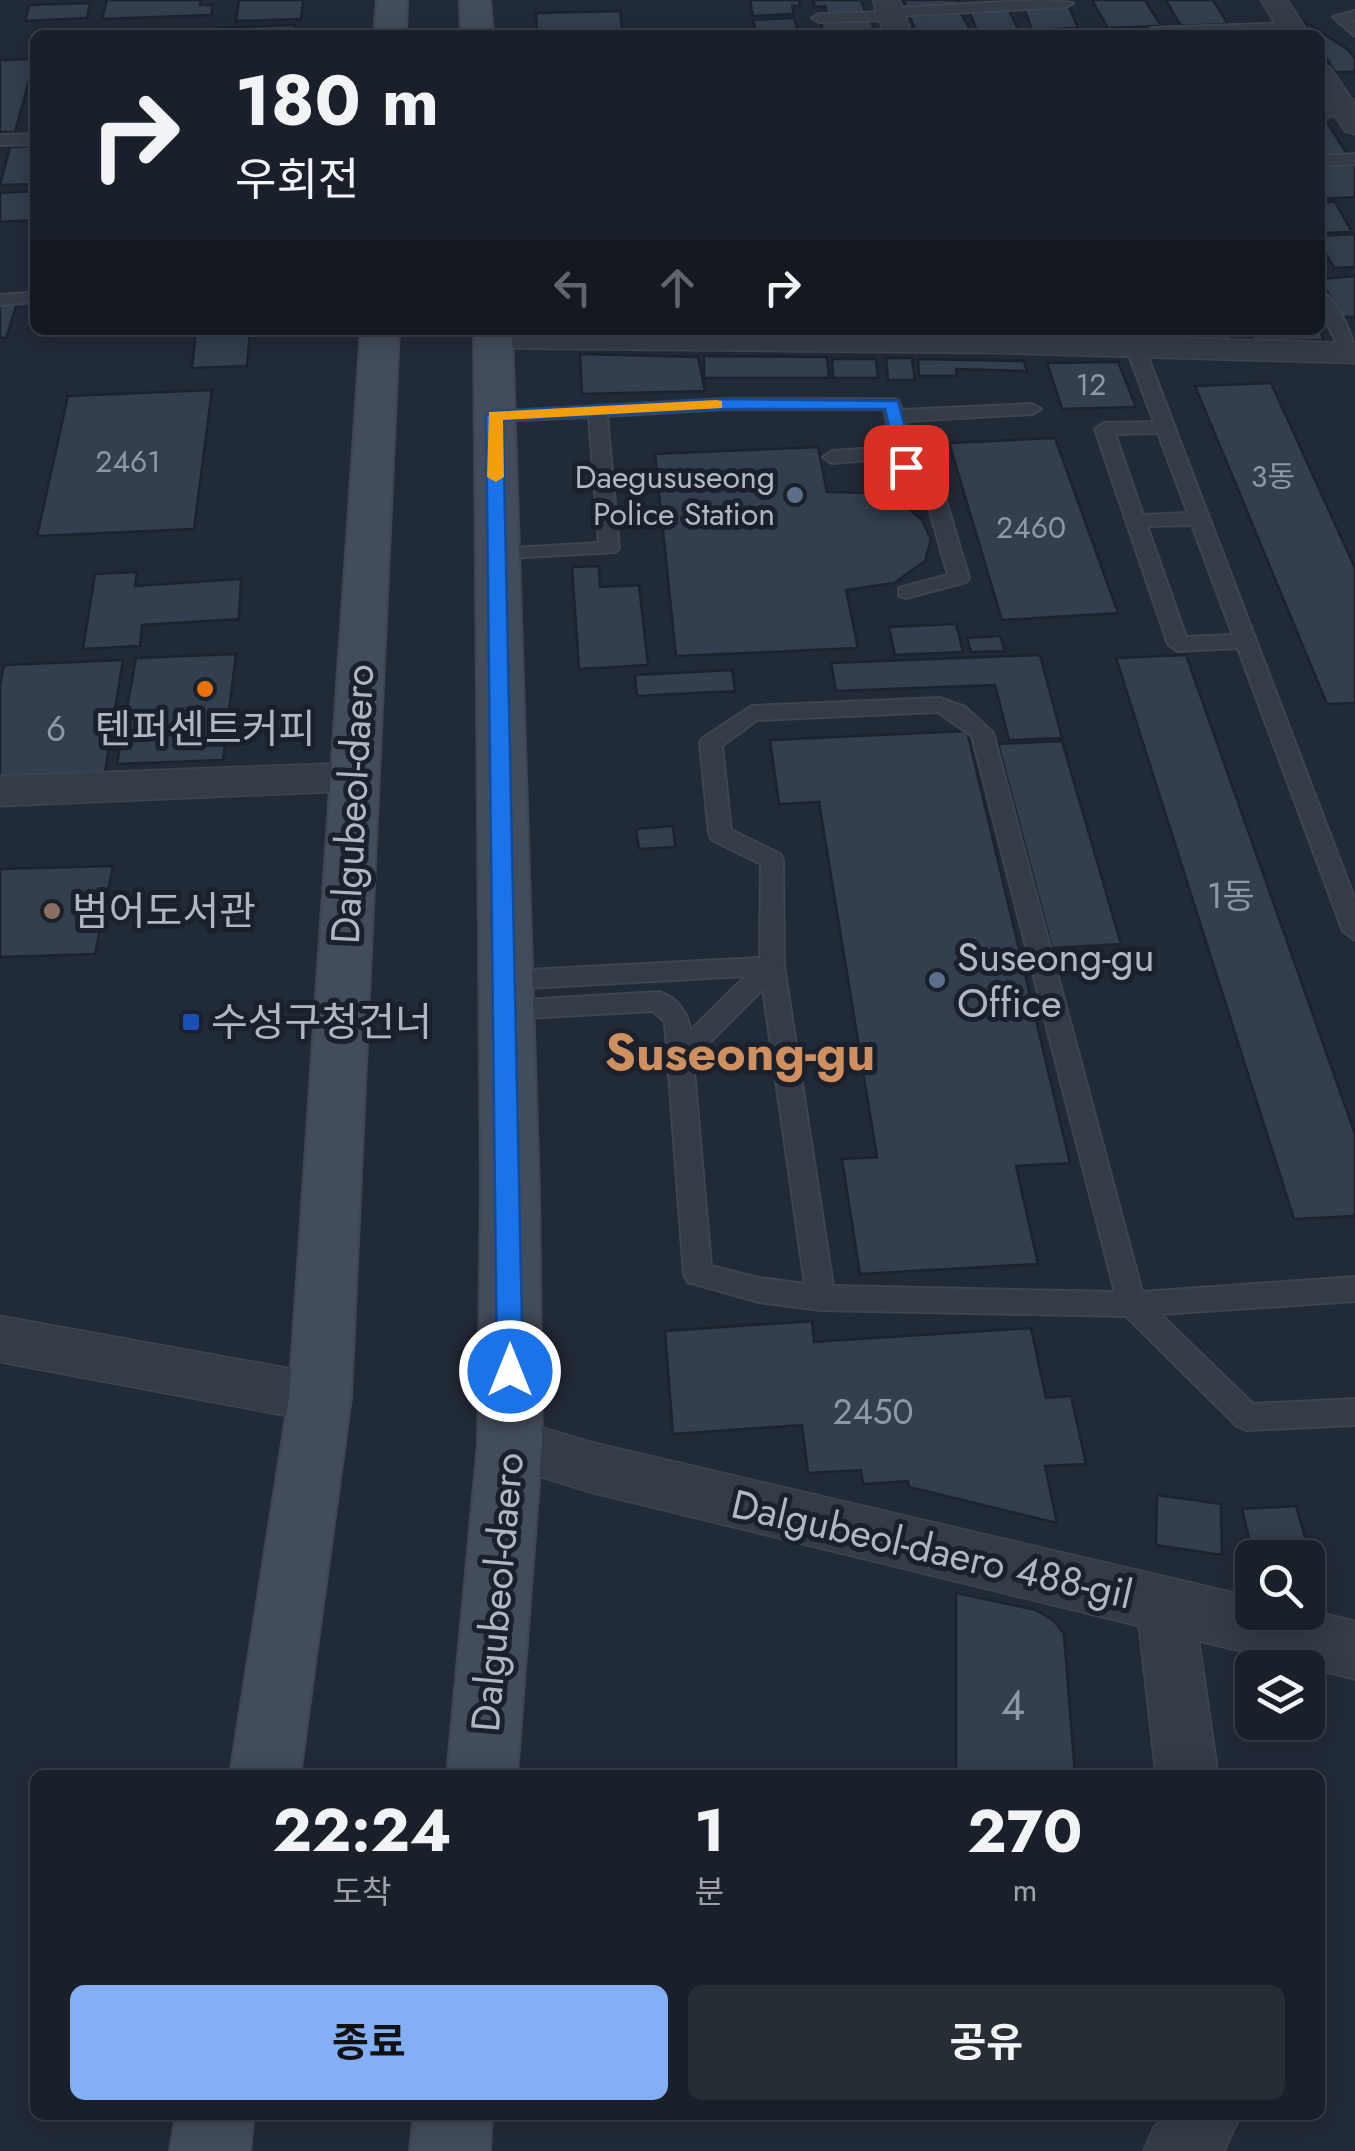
<!DOCTYPE html>
<html lang="ko">
<meta charset="utf-8">
<style>
:root{--surface:#192029;--page:#262d35;--text:#f1f3f6;--muted:#9fa3a8;--line:#373e46;--accent:#83b0f4}
body{margin:0;font-family:Jost,"Noto Sans KR",sans-serif;background:var(--page);color:var(--text);height:100vh;display:flex;flex-direction:column;font-size:38px;white-space:nowrap}
*{box-sizing:border-box;margin:0}
p{font-size:32px;color:var(--muted)}
.icon{flex:none;width:55px;height:55px;fill:none;stroke:currentColor;stroke-width:2;stroke-linecap:round;stroke-linejoin:round}
.map{position:relative;flex:1;overflow:hidden}
.sheet{position:absolute;left:30px;top:1770px;width:1295px;height:350px;display:flex;flex-direction:column;background:var(--surface);border-radius:15px;box-shadow:0 5px 25px #0003,0 0 0 2px var(--line)}
.sheet>*{flex:none}
.banner{position:absolute;left:30px;top:30px;width:1295px;height:305px;border-radius:15px;box-shadow:0 5px 25px #0003,0 0 0 2px var(--line);background:#192029;color:var(--text);overflow:hidden}
.tools{position:absolute;left:1235px;top:1540px;display:grid;gap:20px}
.tools a{display:grid;place-items:center;width:90px;height:90px;border-radius:15px;background:var(--surface);box-shadow:0 5px 25px #0003,0 0 0 2px var(--line);font-size:50px}
.pin{position:absolute;display:grid;place-items:center;width:85px;height:85px;color:#fff;margin:-42px;border-radius:20px;box-shadow:0 5px 15px #0006}
.me{position:absolute;width:110px;margin:-55px;rotate:0deg;stroke-linejoin:round;filter:drop-shadow(0 0 8px #0008)}
.turn{display:flex;align-items:center;gap:35px;height:210px;padding:0 40px;font-size:45px}
.turn .icon{width:130px;height:130px;stroke-width:2.5}
.turn b{display:block;font-size:70px;line-height:85px}
.lanes{display:flex;align-items:center;height:95px;padding:0 40px;background:#0003;justify-content:center;gap:50px;direction:ltr}
.lanes .off{opacity:.35}
.eta{display:flex;justify-content:space-evenly;align-items:center;height:170px;text-align:center}
.eta b{font-size:60px;font-weight:700;line-height:70px}
.primary-button{display:flex;gap:20px;margin-top:auto;padding:20px 40px}
.primary-button a{flex:1;height:115px;border-radius:15px;background:var(--accent);color:#111;font-size:40px;font-weight:700;line-height:115px;text-align:center}
.primary-button a+a{background:var(--page);color:var(--text)}
.map>svg:first-child{display:block}
.building{fill:#333e4e;stroke:#1c232e;stroke-width:2.5}
.lines{fill:none;stroke-linecap:round;stroke-linejoin:round}
.service-casing{stroke:#3e4551;stroke-width:4}
.minor-casing{stroke:#3e4551;stroke-width:3}
.secondary-casing{stroke:#3e4551;stroke-width:4}
.service{fill:#343c48;fill-rule:evenodd}
.minor{fill:#343c48;fill-rule:evenodd}
.secondary{fill:#424c5a;fill-rule:evenodd}
.route{fill:#1a73e8;stroke:#114b97;stroke-width:2.5}
.slow{fill:#f59e0b}
.service-dot{fill:#5c6f8a;stroke:#1a212c;stroke-width:4}
.food-dot{fill:#e8710a;stroke:#1a212c;stroke-width:4}
.education-dot{fill:#8d6e63;stroke:#1a212c;stroke-width:4}
.transit-dot{fill:#1a4fb4;stroke:#1a212c;stroke-width:4}
.labels{text-anchor:middle;stroke-width:10;stroke-linejoin:round;paint-order:stroke}
.far-number-label{font-size:30px;fill:#8e97a4}
.far-poi-label{font-size:32px;fill:#afb7c4;stroke:#1a212c;text-anchor:end}
.number-label{font-size:35px;fill:#8e97a4}
.poi-label{font-size:40px;fill:#afb7c4;stroke:#1a212c;text-anchor:start}
.street-label{font-size:40px;fill:#afb7c4;stroke:#1a212c}
.near-number-label{font-size:42px;fill:#8e97a4}
.district-label{font-size:50px;font-weight:bold;fill:#d08f5e;stroke:#1a212c}
</style>
<div class="map">
<svg width="1355" height="2151" viewBox="0 0 1355 2151">
<rect width="100%" height="100%" fill="#212a37"/>
<!-- building -->
<g class="building">
<polygon points="107,0 201,0 200,5 213,5 211,15 102,19"/>
<polygon points="239,0 303,0 301,19 236,21"/>
<polygon points="750,0 799,0 800,6 792,6 794,14 753,16"/>
<polygon points="813,0 861,0 865,12 827,14 825,6 815,7"/>
<polygon points="904,0 957,0 959,4 906,6"/>
<polygon points="1092,0 1145,0 1161,26 1108,28"/>
<polygon points="1166,0 1213,0 1228,24 1181,26"/>
<polygon points="90,3 87,18 25,21 29,5"/>
<polygon points="1069,7 1078,28 1032,30 1024,8"/>
<polygon points="1009,10 1019,31 978,33 969,11"/>
<polygon points="620,11 623,35 537,35 536,13"/>
<polygon points="961,13 970,30 917,33 909,16"/>
<polygon points="794,18 798,31 806,31 807,35 757,35 753,20"/>
<polygon points="871,20 876,35 824,35 821,22"/>
<polygon points="1302,20 1347,49 1355,58 1355,72 1335,72 1320,48 1320,35 1312,35"/>
<polygon points="295,25 293,35 209,35 211,28"/>
<polygon points="35,59 15,132 0,132 0,60"/>
<polygon points="1320,116 1323,116 1349,157 1320,159"/>
<polygon points="35,146 35,184 0,185 10,147"/>
<polygon points="1320,164 1355,164 1355,197 1322,199"/>
<polygon points="35,191 35,220 0,222 0,193"/>
<polygon points="1320,202 1335,202 1352,232 1320,233"/>
<polygon points="1355,234 1355,267 1334,268 1320,244 1320,236"/>
<polygon points="1355,276 1355,317 1342,317 1320,279"/>
<polygon points="0,303 17,303 6,338 0,338"/>
<polygon points="196,330 250,330 247,366 192,368"/>
<polygon points="1029,330 1103,330 1108,342 1058,341"/>
<polygon points="1119,330 1163,330 1167,339 1124,341"/>
<polygon points="1177,330 1228,330 1232,339 1181,341"/>
<polygon points="1248,330 1320,330 1324,340 1253,342"/>
<polygon points="580,354 698,357 705,391 582,394"/>
<polygon points="704,356 827,357 829,378 704,378"/>
<polygon points="886,358 912,358 915,380 888,380"/>
<polygon points="832,359 876,359 878,378 833,378"/>
<polygon points="918,359 1024,361 1027,371 956,369 957,376 919,376"/>
<polygon points="1118,362 1136,407 1062,409 1047,363"/>
<polygon points="1271,383 1355,568 1355,703 1327,704 1195,386"/>
<polygon points="212,390 194,529 37,536 68,396"/>
<polygon points="1055,438 1118,613 1002,620 949,443"/>
<polygon points="818,447 827,492 871,493 905,506 922,520 931,539 925,561 894,583 846,590 858,648 676,656 655,454"/>
<polygon points="599,566 600,587 639,585 648,665 579,669 572,567"/>
<polygon points="137,572 135,586 241,579 239,619 142,625 140,646 83,649 95,574"/>
<polygon points="956,624 963,652 895,655 889,627"/>
<polygon points="1000,636 1005,651 971,652 967,638"/>
<polygon points="236,654 223,760 117,764 136,658"/>
<polygon points="1040,655 1062,738 1009,740 995,685 836,691 831,663"/>
<polygon points="1186,655 1355,1134 1355,1216 1294,1219 1116,658"/>
<polygon points="123,660 105,772 0,777 0,686 4,665"/>
<polygon points="732,670 735,691 637,696 635,675"/>
<polygon points="967,731 1070,1163 1016,1166 1038,1264 860,1274 842,1159 877,1157 819,802 779,804 770,740"/>
<polygon points="1062,741 1121,944 1052,948 998,744"/>
<polygon points="673,826 675,847 639,849 636,829"/>
<polygon points="113,866 95,954 0,957 0,869"/>
<polygon points="812,1321 814,1342 1031,1328 1046,1398 1071,1396 1086,1464 1045,1466 1057,1523 909,1487 908,1481 863,1484 861,1470 808,1473 802,1425 673,1434 665,1331"/>
<polygon points="1157,1495 1221,1504 1222,1555 1156,1545"/>
<polygon points="1296,1506 1314,1568 1308,1569 1308,1558 1254,1558 1242,1509"/>
<polygon points="956,1593 1036,1610 1054,1621 1064,1634 1075,1775 956,1775"/>
</g>
<g class="lines">
<!-- service casing -->
<g class="service-casing">
<g id="service">
<polygon points="1043,0 1073,3 1066,7 898,16 891,20 819,22 812,18 819,14 883,12 890,8"/>
<polygon points="1355,11 1355,19 1351,20 1355,24 1355,36 1333,17"/>
<polygon points="1295,23 1297,26 1290,30 1181,35 1145,32 1152,28"/>
<polygon points="1320,108 1346,106 1354,111 1320,118"/>
<polygon points="35,134 35,144 0,145 0,135"/>
<polygon points="1355,154 1355,164 1320,166 1320,156"/>
<path d="M1320 290C1337 298 1355 338 1355 357H1345L1320 311Z"/>
<polygon points="28,293 34,294 34,302 0,305 0,295"/>
<path d="M1135 342 1144 347 1355 900V940L1343 931 1238 648 1178 651 1168 644 1095 429 1104 423 1154 422 1126 347ZM1158 433 1188 513 1143 515 1115 434ZM1192 525 1233 635 1186 637 1147 526Z"/>
<polygon points="725,399 892,399 898,400 902,410 1032,404 1041,409 1032,414 905,421 915,464 941,484 969,578 966,582 906,598 899,596 899,588 948,575 923,487 899,471 895,458 832,463 823,457 832,451 892,447 884,409 725,409 607,416 619,548 616,552 490,559 487,555 497,549 599,543 589,417 494,421 485,416 488,412"/>
<path d="M940 698 965 707 993 733 1142 1292 1355 1277V1301L1160 1314 1253 1404 1355 1399V1425L1247 1430 1237 1426 1126 1316 821 1310 759 1302 688 1282 684 1274 665 1022 653 1011 506 1019 497 1017 494 1010 497 1003 506 1001 659 992C676 997 689 1013 690 1031L746 976 506 989 498 986 494 980 498 974 506 971 760 958 761 864 712 840 709 834 700 743 703 738 752 706ZM938 712 972 736 1115 1292 833 1286 784 966 783 860 780 854 731 830 722 746 757 720ZM763 989 805 1284 759 1278 711 1266 693 1059Z"/>
</g>
</g>
<!-- minor casing -->
<g class="minor-casing">
<g id="minor">
<polygon points="873,0 899,0 912,35 884,35"/>
<polygon points="1261,0 1287,0 1310,35 1282,35"/>
<polygon points="1320,65 1330,67 1355,104 1355,134 1345,131 1320,94"/>
<polygon points="485,330 999,333 1355,343 1355,363 999,353 493,348 481,345 476,338"/>
<polygon points="352,763 367,767 373,777 367,787 352,791 0,806 0,776"/>
<polygon points="0,1316 320,1374 339,1381 347,1398 339,1415 320,1422 0,1362"/>
<polygon points="510,1418 590,1442 1252,1597 1252,1612 1308,1610 1355,1621 1355,1679 1199,1641 1218,1775 1156,1775 1139,1626 590,1492 491,1461 483,1443 491,1425"/>
<polygon points="1169,2115 1241,2115 1224,2151 1144,2151 1154,2127"/>
</g>
</g>
<!-- secondary casing -->
<g class="secondary-casing">
<g id="secondary">
<polygon points="377,0 407,0 406,35 374,35"/>
<polygon points="460,0 490,0 493,35 461,35"/>
<polygon points="361,330 399,330 351,1398 300,1775 230,1775 289,1398"/>
<polygon points="474,330 512,330 539,1190 542,1443 517,1775 447,1775 478,1443 481,1190"/>
<polygon points="176,2115 254,2115 250,2151 170,2151"/>
<polygon points="414,2115 492,2115 490,2151 410,2151"/>
</g>
</g>
<!-- service -->
<use href="#service" class="service"/>
<!-- minor -->
<use href="#minor" class="minor"/>
<!-- secondary -->
<use href="#secondary" class="secondary"/>
</g>
<!-- route -->
<polygon class="route" points="726,399 898,401 915,467 906,472 898,467 885,409 726,409 503,420 523,1371 519,1379 510,1382 501,1379 497,1371 486,416 494,411"/>
<!-- slow -->
<polygon class="slow" points="716,400 722,401 722,408 503,420 504,477 496,482 487,477 489,412"/>
<!-- markers -->
<g class="service-dot">
<circle cx="795" cy="495" r="10"/>
<circle cx="937" cy="980" r="10"/>
</g>
<circle class="food-dot" cx="205" cy="689" r="10"/>
<circle class="education-dot" cx="52" cy="911" r="10"/>
<rect class="transit-dot" x="181" y="1012" width="20" height="20" rx="5"/>
<g class="labels">
<!-- far-number labels -->
<g class="far-number-label">
<text x="1091" y="395">12</text>
<text x="128" y="472">2461</text>
<text x="1273" y="487">3동</text>
<text x="1031" y="538">2460</text>
</g>
<!-- far-poi labels -->
<g class="far-poi-label">
<text x="775" y="488">Daegususeong<tspan x="775" dy="37">Police Station</tspan></text>
</g>
<!-- number labels -->
<g class="number-label">
<text x="56" y="741">6</text>
<text x="1231" y="908">1동</text>
<text x="873" y="1424">2450</text>
</g>
<!-- poi labels -->
<g class="poi-label">
<text x="205" y="743" text-anchor="middle">텐퍼센트커피</text>
<text x="72" y="925">범어도서관</text>
<text x="957" y="971">Suseong-gu<tspan x="957" dy="46">Office</tspan></text>
<text x="211" y="1036">수성구청건너</text>
</g>
<!-- street labels -->
<g class="street-label">
<text transform="translate(352 804) rotate(-87)" y="14">Dalgubeol-daero</text>
<text transform="translate(932 1549) rotate(13)" y="14">Dalgubeol-daero 488-gil</text>
<text transform="translate(497 1592) rotate(-85)" y="14">Dalgubeol-daero</text>
</g>
<!-- near-number labels -->
<g class="near-number-label">
<text x="1013" y="1720">4</text>
</g>
<!-- district labels -->
<g class="district-label">
<text x="740" y="1070">Suseong-gu</text>
</g>
</g>
</svg>
<div class="tools">
<a><svg class="icon" aria-label="search" viewBox="0 0 24 24"><circle cx="10" cy="10" r="6"/><path d="M15 15l6 6"/></svg></a>
<a><svg class="icon" aria-label="layers" viewBox="0 0 24 24"><path d="M12 4l9 5-9 5-9-5zM3 14l9 5 9-5"/></svg></a>
</div>
<div class="pin" style="left:906px;top:467px;background:#d93025"><svg class="icon" aria-label="arrive" viewBox="0 0 24 24"><path d="M6 21V4h12l-3 4 3 4H6"/></svg></div>
<svg class="me" style="left:510px;top:1371px" viewBox="-20 -20 40 40"><circle r="17" fill="#1a73e8" stroke="#fff" stroke-width="3"/><path d="M0-11L8 9 0 5-8 9z" fill="#fff"/></svg>
<div class="banner">
<div class="turn"><svg class="icon" aria-label="right" viewBox="0 0 24 24"><path d="M7 20v-9h11M14 6l5 5-5 5"/></svg><div><b>180 m</b>우회전</div></div>
<div class="lanes"><svg class="icon off" aria-label="left" viewBox="0 0 24 24"><path d="M17 20v-9H6M10 6l-5 5 5 5"/></svg><svg class="icon off" aria-label="ahead" viewBox="0 0 24 24"><path d="M12 20V5M6 11l6-6 6 6"/></svg><svg class="icon" aria-label="right" viewBox="0 0 24 24"><path d="M7 20v-9h11M14 6l5 5-5 5"/></svg></div>
</div>
<section class="sheet">
<div class="eta">
<div><b>22:24</b><p>도착</p></div>
<div><b>1</b><p>분</p></div>
<div><b>270</b><p>m</p></div>
</div>
<div class="primary-button"><a>종료</a><a>공유</a></div>
</section>
</div>
